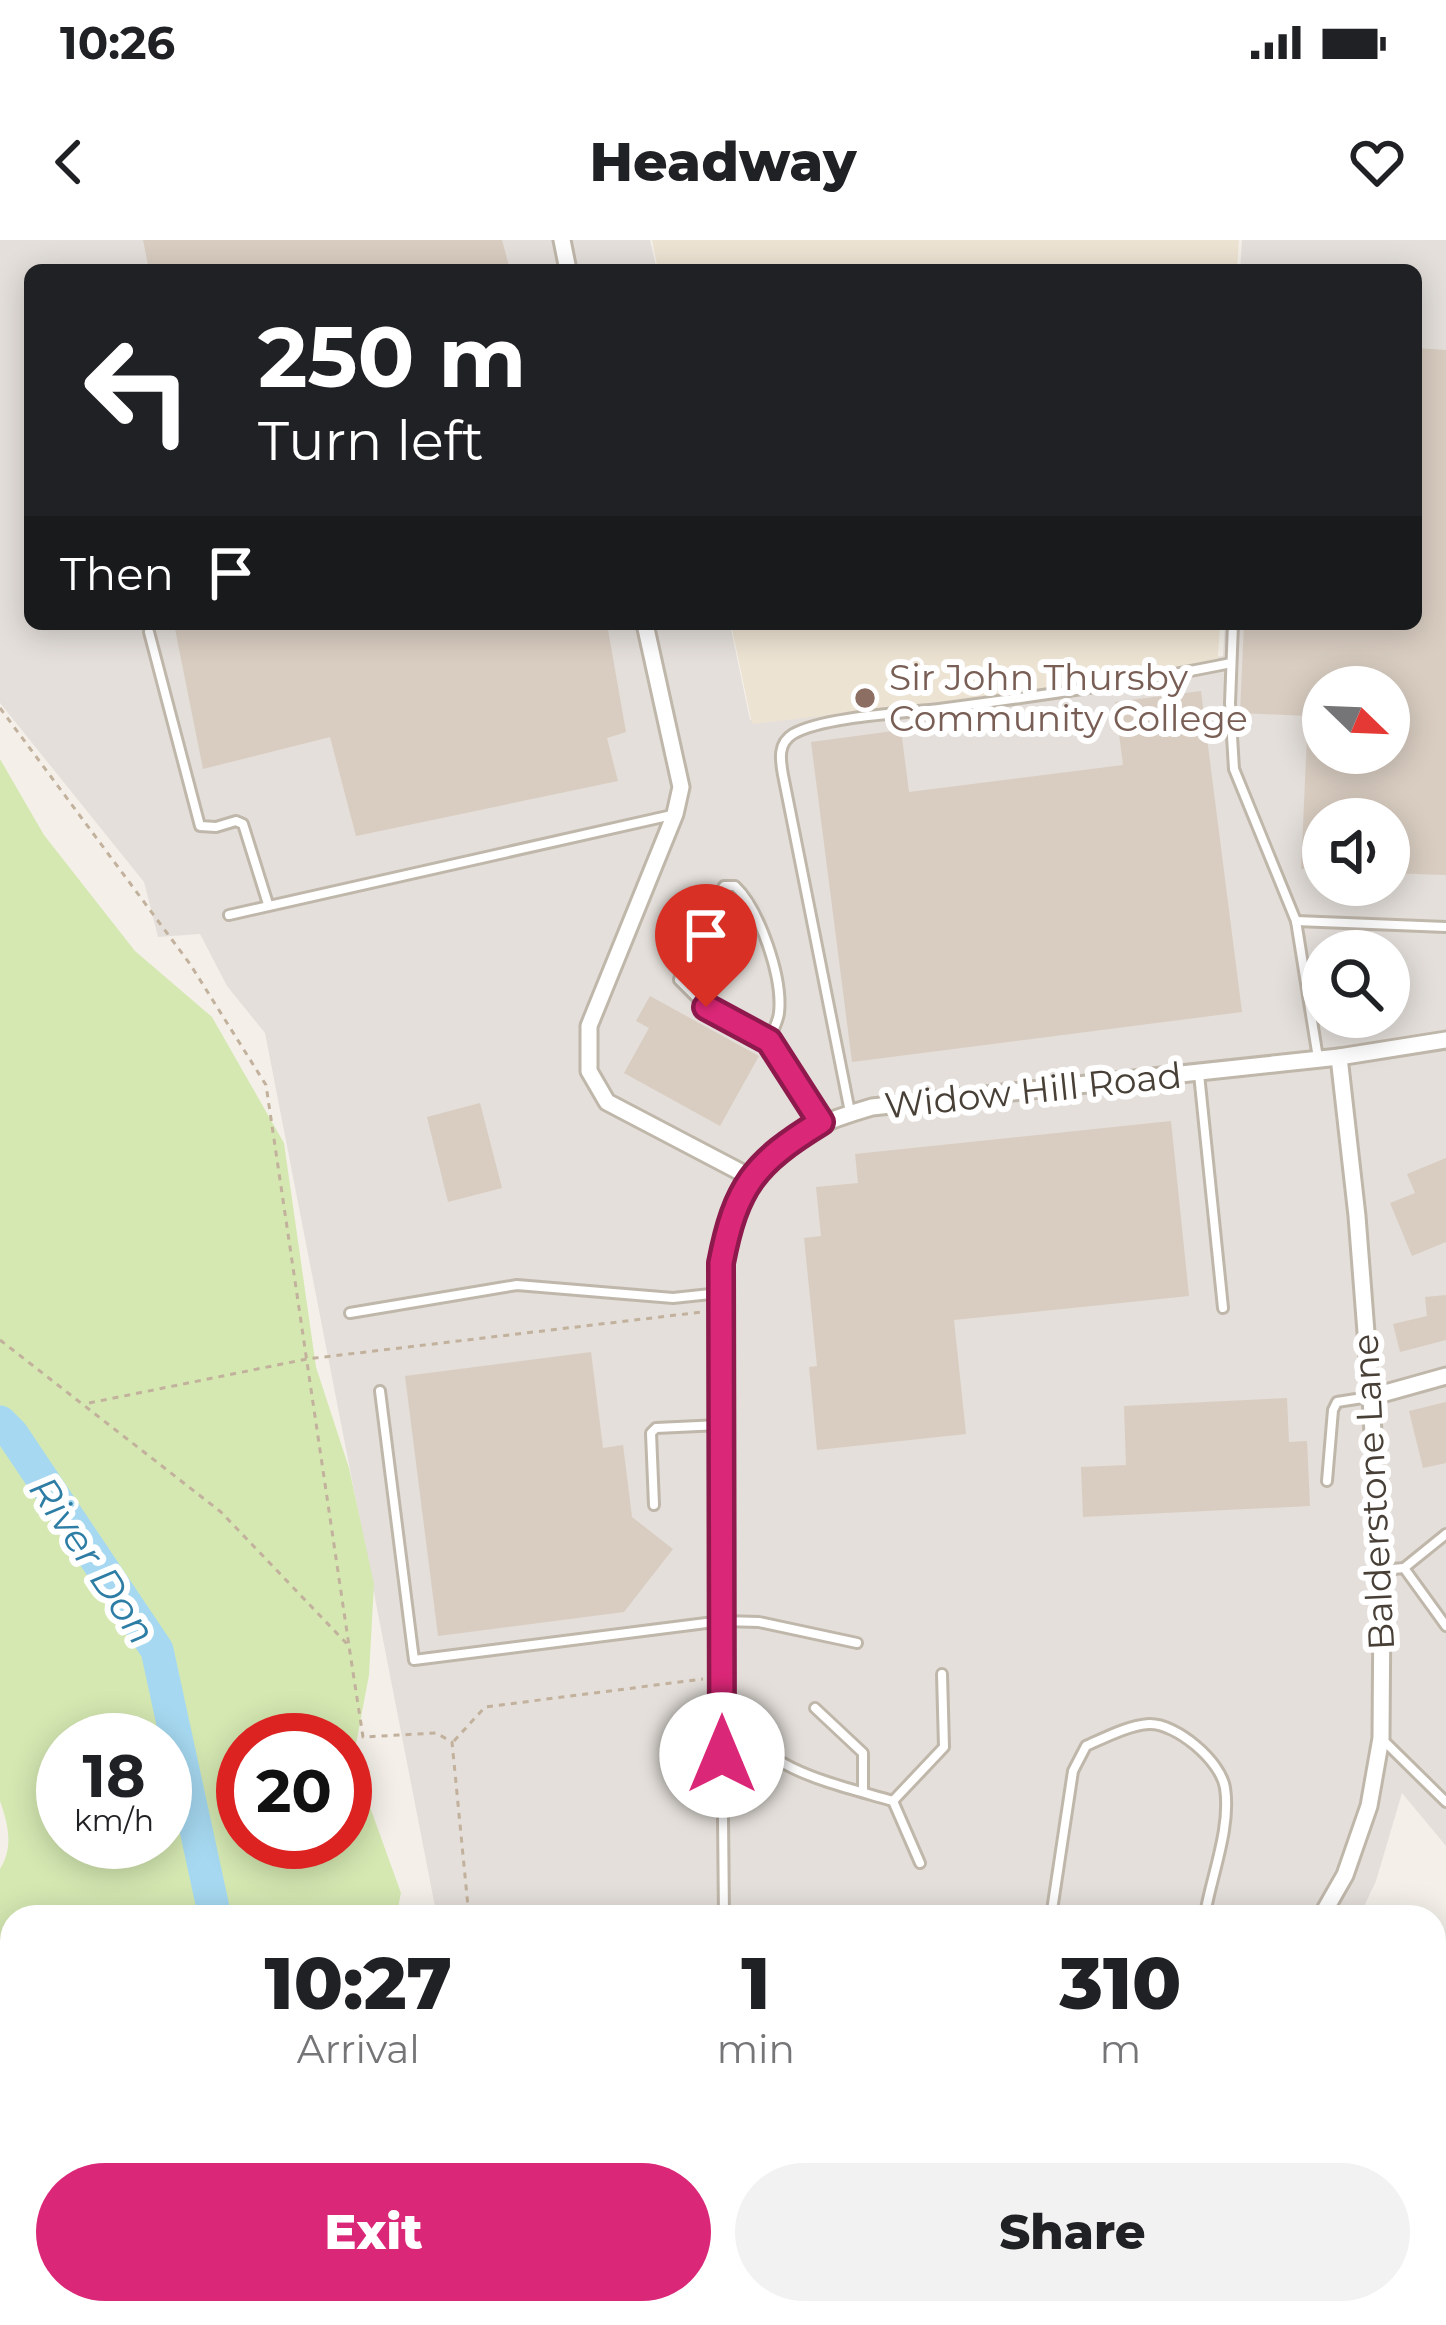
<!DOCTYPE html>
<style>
:root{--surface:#fff;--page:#f2f2f2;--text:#202124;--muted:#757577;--accent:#db2777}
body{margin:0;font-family:Montserrat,sans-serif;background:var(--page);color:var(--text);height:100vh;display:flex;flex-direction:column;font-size:45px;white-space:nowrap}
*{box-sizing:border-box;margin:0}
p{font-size:39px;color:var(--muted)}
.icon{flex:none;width:66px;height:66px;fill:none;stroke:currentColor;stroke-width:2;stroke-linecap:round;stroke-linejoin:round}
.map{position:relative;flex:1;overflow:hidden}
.panel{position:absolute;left:0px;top:1665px;width:1446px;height:420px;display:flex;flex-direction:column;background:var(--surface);border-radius:36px 36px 0 0;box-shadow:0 6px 30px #0003}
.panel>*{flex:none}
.banner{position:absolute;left:24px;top:24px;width:1398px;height:366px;border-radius:18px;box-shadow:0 6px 30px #0003;background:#202124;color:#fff;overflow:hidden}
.needle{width:78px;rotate:113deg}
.tools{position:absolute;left:1302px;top:426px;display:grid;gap:24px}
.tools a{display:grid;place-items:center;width:108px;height:108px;border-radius:50%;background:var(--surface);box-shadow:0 6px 30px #0003;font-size:60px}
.speed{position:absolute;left:36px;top:1473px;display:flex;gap:24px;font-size:60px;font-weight:700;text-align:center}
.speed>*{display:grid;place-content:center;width:156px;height:156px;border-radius:50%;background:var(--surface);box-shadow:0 6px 30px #0003;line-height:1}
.speed small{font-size:30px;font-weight:400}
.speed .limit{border:18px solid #d22;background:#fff;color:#111}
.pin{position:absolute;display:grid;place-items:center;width:102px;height:102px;color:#fff;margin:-123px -51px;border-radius:50% 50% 50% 0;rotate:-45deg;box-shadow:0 0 12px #0007}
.pin .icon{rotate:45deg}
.me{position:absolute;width:132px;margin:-66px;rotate:0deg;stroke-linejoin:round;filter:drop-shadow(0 0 9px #0008)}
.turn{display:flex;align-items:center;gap:42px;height:252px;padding:0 36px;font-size:54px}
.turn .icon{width:156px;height:156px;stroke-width:2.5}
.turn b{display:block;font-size:84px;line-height:102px}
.then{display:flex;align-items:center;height:114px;padding:0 36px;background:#0003;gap:24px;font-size:45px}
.eta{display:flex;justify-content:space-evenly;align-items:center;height:204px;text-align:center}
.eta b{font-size:72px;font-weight:800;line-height:84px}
.cta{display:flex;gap:24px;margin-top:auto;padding:24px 36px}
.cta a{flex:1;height:138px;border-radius:72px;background:var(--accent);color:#fff;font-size:48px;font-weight:800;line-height:138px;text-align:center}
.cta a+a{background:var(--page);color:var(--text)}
.status{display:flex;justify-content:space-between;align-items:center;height:84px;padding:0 60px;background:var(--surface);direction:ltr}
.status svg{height:33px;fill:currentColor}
header{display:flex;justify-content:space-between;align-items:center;height:156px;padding:0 36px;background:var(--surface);font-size:54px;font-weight:800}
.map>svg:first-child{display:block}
.industrial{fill:#e4dfda;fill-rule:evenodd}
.education{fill:#ede3d3}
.green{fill:#d5e8b2;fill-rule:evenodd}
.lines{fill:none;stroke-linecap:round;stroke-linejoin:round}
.river{stroke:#a6d9f1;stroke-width:33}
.building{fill:#d9cdc1;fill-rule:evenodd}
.lane-casing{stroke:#c0b7ab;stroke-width:14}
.street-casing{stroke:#c0b7ab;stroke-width:21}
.path{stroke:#c2b19c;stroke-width:3;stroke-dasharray:6 6;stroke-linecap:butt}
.lane{stroke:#fff;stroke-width:8}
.street{stroke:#fff;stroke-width:15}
.route-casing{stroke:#8e194d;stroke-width:30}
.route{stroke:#db2777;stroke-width:21}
.education-dot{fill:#8d6e63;stroke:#fff;stroke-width:4.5}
.labels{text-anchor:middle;stroke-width:12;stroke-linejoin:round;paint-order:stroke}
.education-label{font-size:36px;fill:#785e54;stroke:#fff;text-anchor:start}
.street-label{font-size:36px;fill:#484037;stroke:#fff}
.water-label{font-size:39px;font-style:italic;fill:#2d7da5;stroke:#fff}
</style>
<div class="status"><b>10:26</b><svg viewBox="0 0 49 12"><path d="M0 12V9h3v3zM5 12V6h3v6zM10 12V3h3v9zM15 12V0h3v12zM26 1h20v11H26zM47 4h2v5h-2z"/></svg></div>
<header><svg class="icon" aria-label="back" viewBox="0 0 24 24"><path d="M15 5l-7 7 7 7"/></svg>Headway<svg class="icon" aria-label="heart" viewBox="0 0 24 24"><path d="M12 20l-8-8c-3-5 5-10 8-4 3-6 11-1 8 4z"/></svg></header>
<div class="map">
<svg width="1446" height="2085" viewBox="0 0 1446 2085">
<rect width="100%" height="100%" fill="#f4f0e9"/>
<!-- industrial -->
<path class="industrial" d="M0 0H650L657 30H30V384H730L750 480 1223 416 1225 384H1416V30H1240L1242 0H1446V1606L1402 1553 1376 1641 1359 1677H437L265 793 227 746 200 694 158 697 144 642 0 463ZM1323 447H1389V513H1323ZM1323 579H1389V645H1323ZM1323 711H1389V777H1323Z"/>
<!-- education -->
<g class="education">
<polygon points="652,0 1239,0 1237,30 658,30"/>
<polygon points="731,384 1220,384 1217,431 752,484"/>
</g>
<!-- green -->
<g class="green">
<path d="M0 519 44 595 135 711 212 777 284 903 316 1127 349 1228 374 1344 369 1435 353 1520 401 1653 396 1677H12V1809H0V1629C14 1607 8 1584 0 1561ZM63 1500H165V1602H63ZM243 1500H345V1602H243Z"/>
<polygon points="12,2020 12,2073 210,2073 220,2085 36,2085 0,2077 0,2028"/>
<polygon points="969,2073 1125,2073 1140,2085 958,2085"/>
</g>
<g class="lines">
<!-- river -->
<g class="river">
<polyline points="0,1182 12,1194 157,1410 215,1677"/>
<polyline points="187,2085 192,2073"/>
</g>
</g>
<!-- building -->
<g class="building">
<polygon points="143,0 502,0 510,30 149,30"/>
<path d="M1416 108 1446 110V635L1389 633V579H1323V630L1301 629 1308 476 1240 473 1244 384H1416ZM1323 447H1389V513H1323Z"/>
<polygon points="174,384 607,384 626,492 607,498 618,541 356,596 330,497 203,529"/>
<polygon points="1201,451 1242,772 852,822 811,502 901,490 909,552 1123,525 1115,462"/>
<polygon points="650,756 759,816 720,886 624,833 649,788 636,781"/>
<polygon points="480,863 502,948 448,962 427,877"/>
<polygon points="1171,881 1189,1056 954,1080 966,1194 817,1210 809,1127 817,1126 804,998 821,996 816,947 858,943 855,914"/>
<polygon points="1446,918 1446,1002 1412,1016 1390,963 1415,953 1407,934"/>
<polygon points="1446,1055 1446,1100 1400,1112 1393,1084 1427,1076 1425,1057"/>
<polygon points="591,1112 603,1208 623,1205 632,1277 673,1309 624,1372 438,1396 405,1136"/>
<polygon points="1287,1158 1289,1202 1307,1201 1310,1266 1083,1277 1081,1227 1126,1225 1124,1166"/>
<polygon points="1446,1162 1446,1223 1423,1228 1409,1171"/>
</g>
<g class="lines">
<!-- lane casing -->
<g class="lane-casing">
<g id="lane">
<polyline points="1233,384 1230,463 1234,529 1296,681 1318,818"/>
<polyline points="149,392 200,586 216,587 236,581 243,584 268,664"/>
<polyline points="229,675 672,575"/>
<polyline points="1296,681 1446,687"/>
<path d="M769 801C772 792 778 782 779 773 783 738 760 670 735 646H724L687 708 679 740 706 767 769 801 821 882"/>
<polyline points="1199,834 1223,1068"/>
<path d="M850 872 783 535C780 519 778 503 793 494 822 477 903 473 939 469 1037 456 1134 443 1231 423"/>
<polyline points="350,1073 517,1045 673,1058 720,1053"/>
<polyline points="380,1151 414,1420 722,1381 759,1382 857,1403"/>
<polyline points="1327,1241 1333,1170 1337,1162 1369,1157"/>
<polyline points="654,1265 651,1193 656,1188 720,1185"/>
<polyline points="1404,1328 1446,1294"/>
<polyline points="1382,1330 1404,1328 1446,1386"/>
<polyline points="815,1468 863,1513 863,1552"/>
<path d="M723 1475C777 1533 820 1540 893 1561L944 1507 942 1434"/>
<polyline points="722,1476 724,1677"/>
<polyline points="1382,1499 1446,1562"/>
<polyline points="893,1561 920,1623"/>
<path d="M1051 1677 1073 1531 1086 1506C1104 1498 1129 1485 1149 1484 1176 1483 1221 1521 1225 1548 1231 1586 1213 1632 1206 1669L1194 1677"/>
</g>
</g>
<!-- street casing -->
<g class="street-casing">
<g id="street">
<polyline points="562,0 568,30"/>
<polyline points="645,384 681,547 675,574 589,786 589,831 607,862 750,937"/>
<polyline points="1371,1157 1446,1136"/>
<path d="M722 1474 721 1023C740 923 776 895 872 867L1339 817 1446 800"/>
<polyline points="1321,1677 1345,1635 1369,1566 1381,1498 1382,1357 1371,1157 1357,976 1339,817"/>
</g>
</g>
<!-- path -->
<g class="path">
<polyline points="0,468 190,724 266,845 349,1406"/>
<polyline points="0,1100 221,1272 349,1406 363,1497 436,1493 452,1502 469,1677"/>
<polyline points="89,1163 307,1119 702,1072"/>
<polyline points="454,1501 485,1467 703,1439"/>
<polyline points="1191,2073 1194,2085"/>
<polyline points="648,2085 651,2073"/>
</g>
<!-- lane -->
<use href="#lane" class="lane"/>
<!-- street -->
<use href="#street" class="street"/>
</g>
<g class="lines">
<!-- route casing -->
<g class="route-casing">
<path id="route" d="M706 767 769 801 821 882C754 923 736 946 721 1023L722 1515"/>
</g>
<!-- route -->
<use href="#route" class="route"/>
</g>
<!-- markers -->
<circle class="education-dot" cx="865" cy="458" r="12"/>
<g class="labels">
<!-- education labels -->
<g class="education-label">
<text x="889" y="450">Sir John Thursby<tspan x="889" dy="41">Community College</tspan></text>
</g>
<!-- street labels -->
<g class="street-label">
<text transform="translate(1033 850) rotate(-6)" y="13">Widow Hill Road</text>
<text transform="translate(1373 1252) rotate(-93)" y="13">Balderstone Lane</text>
</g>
<!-- water labels -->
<g class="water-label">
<text transform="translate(93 1320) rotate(56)" y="14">River Don</text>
</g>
</g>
</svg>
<div class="tools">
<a><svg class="needle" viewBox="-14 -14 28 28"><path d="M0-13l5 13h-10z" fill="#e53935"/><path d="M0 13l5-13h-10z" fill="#757577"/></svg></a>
<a><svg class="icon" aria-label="sound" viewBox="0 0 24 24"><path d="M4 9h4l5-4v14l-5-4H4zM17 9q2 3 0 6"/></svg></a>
<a><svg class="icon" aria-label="search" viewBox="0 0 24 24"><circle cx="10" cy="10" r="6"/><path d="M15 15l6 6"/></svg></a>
</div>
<div class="speed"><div>18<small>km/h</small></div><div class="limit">20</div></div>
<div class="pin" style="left:706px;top:767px;background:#d93025"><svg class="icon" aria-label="arrive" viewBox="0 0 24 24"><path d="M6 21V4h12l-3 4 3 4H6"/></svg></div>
<svg class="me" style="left:722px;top:1515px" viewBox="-20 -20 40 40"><circle r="19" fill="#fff"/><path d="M0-13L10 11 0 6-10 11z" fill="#db2777"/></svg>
<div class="banner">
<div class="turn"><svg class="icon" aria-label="left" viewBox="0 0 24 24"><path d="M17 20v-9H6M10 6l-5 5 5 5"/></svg><div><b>250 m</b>Turn left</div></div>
<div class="then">Then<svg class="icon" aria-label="arrive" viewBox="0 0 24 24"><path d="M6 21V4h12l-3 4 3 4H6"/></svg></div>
</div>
<section class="panel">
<div class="eta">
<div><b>10:27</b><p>Arrival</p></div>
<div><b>1</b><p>min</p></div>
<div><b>310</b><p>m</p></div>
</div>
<div class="cta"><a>Exit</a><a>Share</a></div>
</section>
</div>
